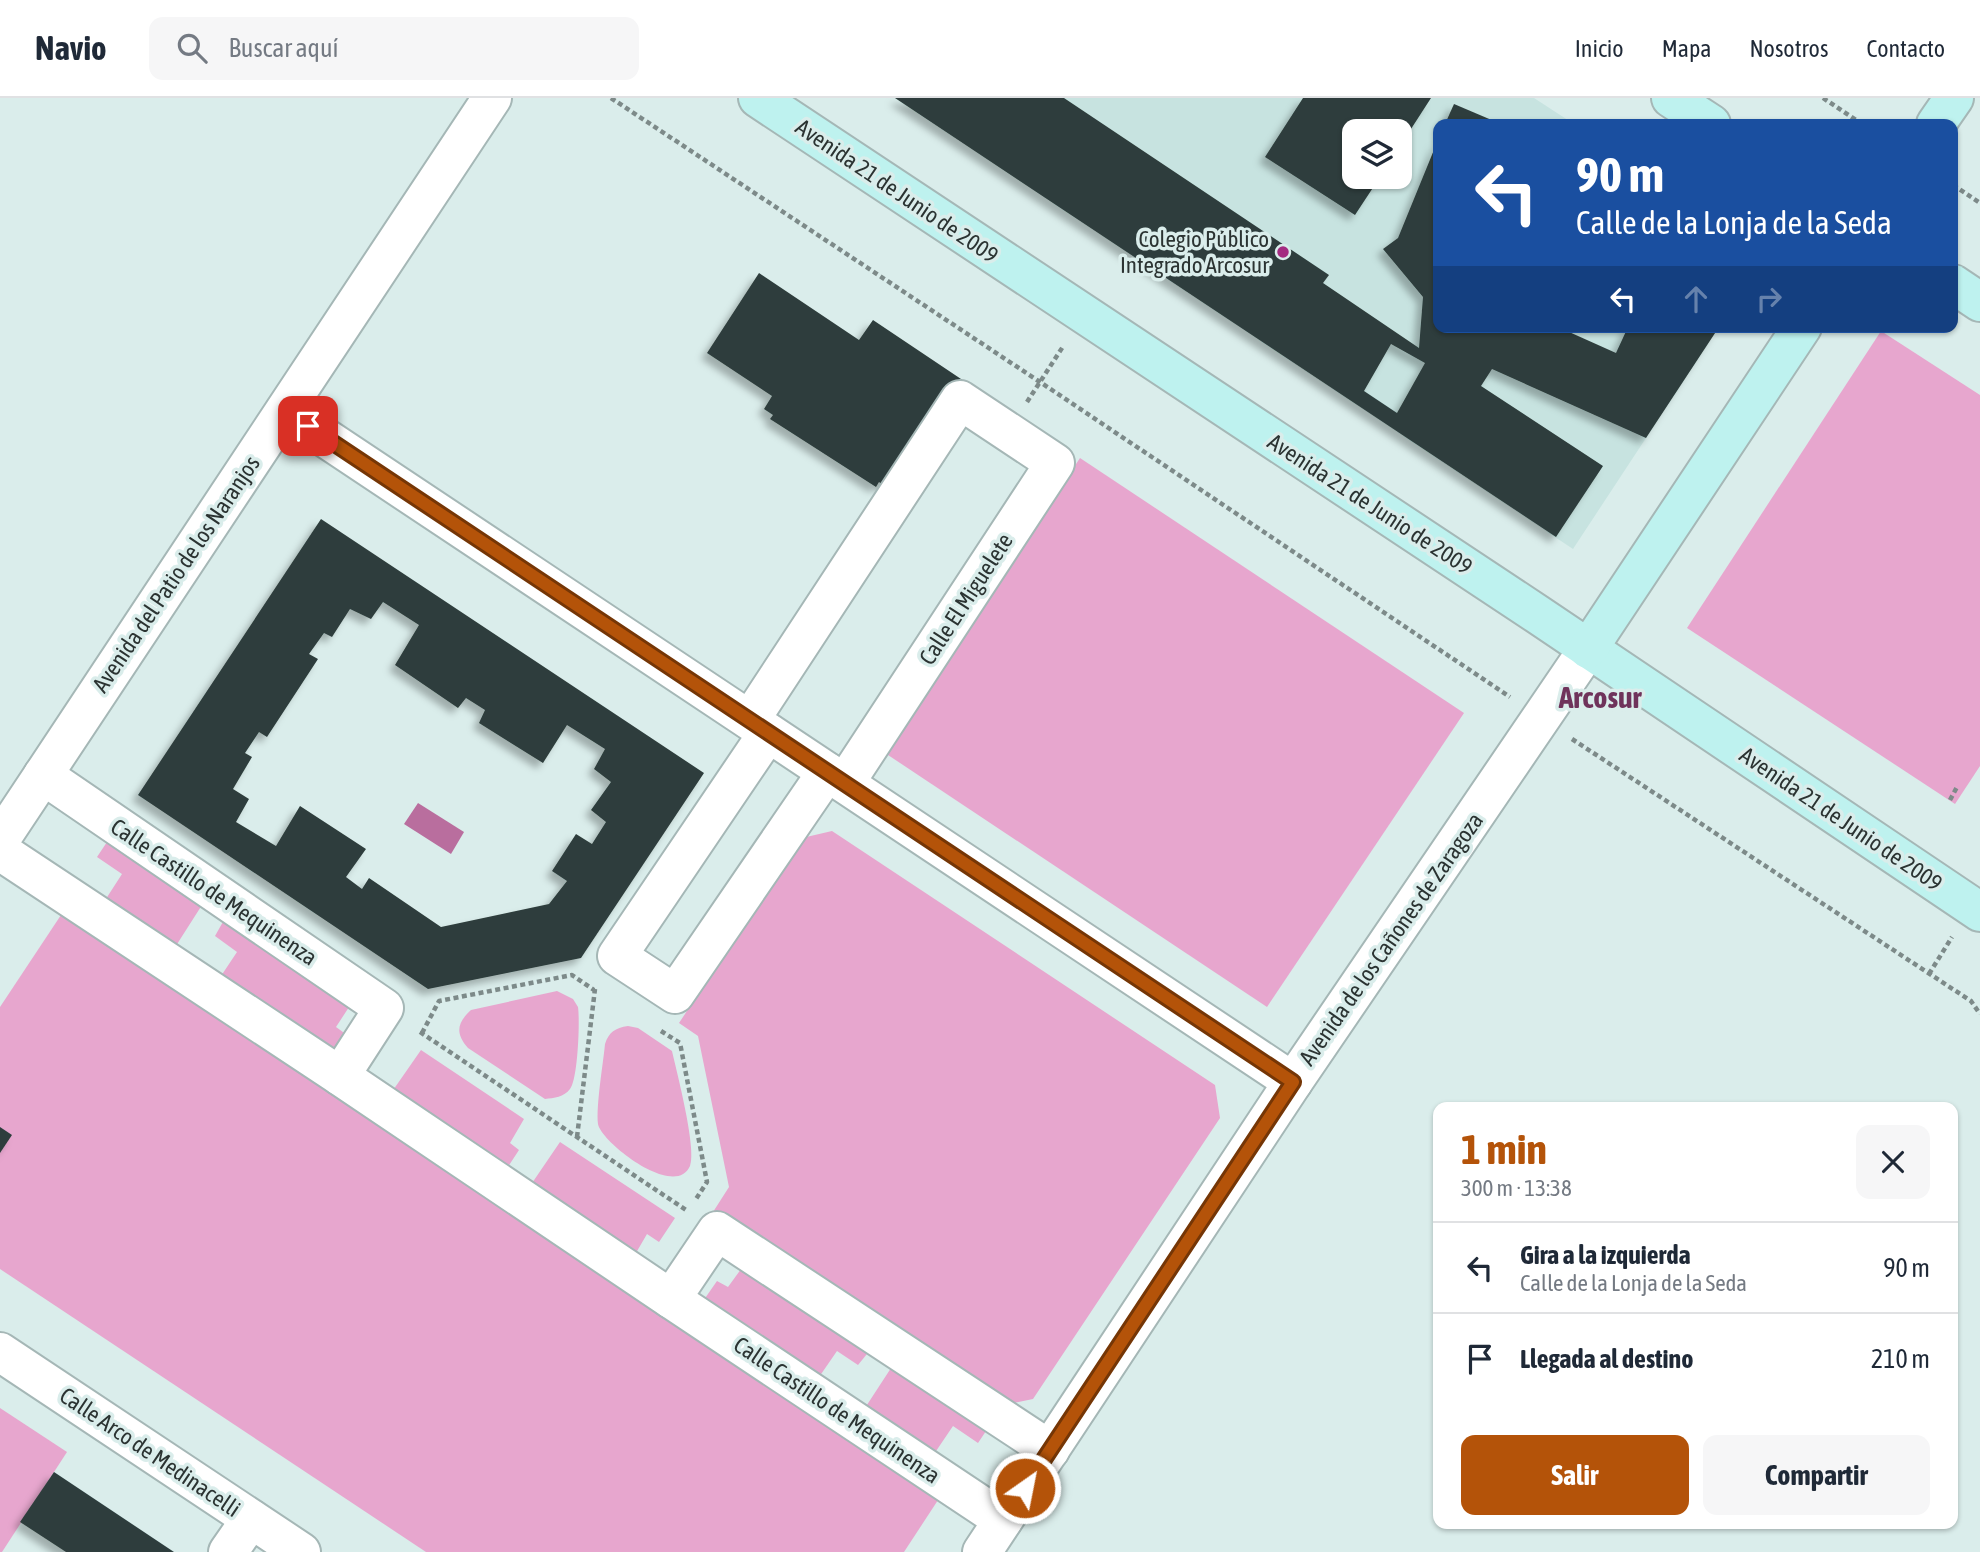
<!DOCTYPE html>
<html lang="es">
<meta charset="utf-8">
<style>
:root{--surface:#fff;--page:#f6f6f7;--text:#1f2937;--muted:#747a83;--line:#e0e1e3;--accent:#b45309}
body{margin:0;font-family:"Asap Condensed",sans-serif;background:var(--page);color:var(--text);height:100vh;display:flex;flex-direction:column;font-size:26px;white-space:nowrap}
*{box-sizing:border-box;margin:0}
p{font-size:23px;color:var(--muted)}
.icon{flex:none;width:38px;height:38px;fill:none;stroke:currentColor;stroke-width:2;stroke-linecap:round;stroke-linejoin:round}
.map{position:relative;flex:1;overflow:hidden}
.details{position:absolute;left:1433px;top:1004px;width:525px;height:427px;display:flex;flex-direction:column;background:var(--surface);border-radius:14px;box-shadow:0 2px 5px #0004}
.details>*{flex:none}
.top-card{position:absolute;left:1433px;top:21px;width:525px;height:214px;border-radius:14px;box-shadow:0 2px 5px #0004;background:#1a4fa0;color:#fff;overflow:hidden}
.controls{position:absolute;left:1342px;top:21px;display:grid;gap:14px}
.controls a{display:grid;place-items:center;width:70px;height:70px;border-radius:14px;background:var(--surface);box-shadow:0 2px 5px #0004;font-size:35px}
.pin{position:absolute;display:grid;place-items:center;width:60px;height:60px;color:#fff;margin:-30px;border-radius:14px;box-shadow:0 4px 10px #0006}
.me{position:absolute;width:77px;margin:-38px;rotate:33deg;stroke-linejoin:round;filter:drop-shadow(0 0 5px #0008)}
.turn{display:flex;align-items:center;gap:24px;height:147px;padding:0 28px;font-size:32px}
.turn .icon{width:91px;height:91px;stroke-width:2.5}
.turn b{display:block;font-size:49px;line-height:60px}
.lanes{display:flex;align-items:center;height:66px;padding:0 28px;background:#0003;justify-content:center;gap:35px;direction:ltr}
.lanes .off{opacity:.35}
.round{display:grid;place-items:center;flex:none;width:74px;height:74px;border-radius:14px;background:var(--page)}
.summary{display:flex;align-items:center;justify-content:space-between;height:119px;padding:0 28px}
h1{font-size:42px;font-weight:700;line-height:52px;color:var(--accent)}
.cta{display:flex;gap:14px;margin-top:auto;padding:14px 28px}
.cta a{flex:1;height:80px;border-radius:14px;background:var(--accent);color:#fff;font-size:28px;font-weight:700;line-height:80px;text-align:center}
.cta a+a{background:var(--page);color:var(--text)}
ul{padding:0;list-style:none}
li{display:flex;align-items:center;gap:21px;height:91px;padding:0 28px;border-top:2px solid var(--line)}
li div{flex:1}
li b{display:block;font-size:26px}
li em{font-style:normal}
header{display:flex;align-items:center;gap:42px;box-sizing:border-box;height:98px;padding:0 35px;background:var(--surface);border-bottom:2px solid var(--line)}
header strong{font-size:33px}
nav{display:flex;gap:38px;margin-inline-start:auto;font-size:24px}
.search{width:490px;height:63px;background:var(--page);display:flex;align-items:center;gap:18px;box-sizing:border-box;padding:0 24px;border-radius:14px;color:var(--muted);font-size:26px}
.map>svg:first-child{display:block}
.built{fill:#c7e3e0;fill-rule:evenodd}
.green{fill:#e7a6ce}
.water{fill:#b96e9e}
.building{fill:#2e3e3c;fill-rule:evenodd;filter:url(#shadow)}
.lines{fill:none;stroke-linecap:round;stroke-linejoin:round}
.street-casing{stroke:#a5b7b6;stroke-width:42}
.secondary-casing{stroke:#a5b7b6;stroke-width:42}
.path{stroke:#7d8a89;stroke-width:4.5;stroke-dasharray:5 3.5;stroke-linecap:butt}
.street{stroke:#fff;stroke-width:38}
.secondary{stroke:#bef2ef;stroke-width:38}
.route-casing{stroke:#753606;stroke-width:18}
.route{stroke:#b45309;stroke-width:12}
.poi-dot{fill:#a42b81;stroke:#daedeb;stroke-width:2.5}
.labels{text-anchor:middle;stroke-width:7;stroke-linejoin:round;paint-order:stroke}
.street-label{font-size:23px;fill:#2b3332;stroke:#daedeb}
.poi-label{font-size:23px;fill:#2b3332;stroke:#daedeb;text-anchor:end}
.district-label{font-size:30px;font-weight:bold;fill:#6f335b;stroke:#daedeb}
</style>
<header>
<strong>Navio</strong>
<div class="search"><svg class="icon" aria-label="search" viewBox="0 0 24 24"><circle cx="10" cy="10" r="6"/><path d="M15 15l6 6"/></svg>Buscar aquí</div>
<nav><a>Inicio</a><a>Mapa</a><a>Nosotros</a><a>Contacto</a></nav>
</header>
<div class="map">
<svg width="1980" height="1454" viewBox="0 0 1980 1454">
<defs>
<filter id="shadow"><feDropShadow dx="-6" dy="6" stdDeviation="3.5" flood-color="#0004"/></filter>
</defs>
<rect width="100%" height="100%" fill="#daedeb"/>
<!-- built -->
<path class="built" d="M895 0H1534L1574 26H1438V229H1719L1573 451ZM1354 33H1400V79H1354Z"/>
<!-- green -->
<g class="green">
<polygon points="1881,233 1980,297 1980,668 1955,706 1687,530"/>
<polygon points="1080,360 1464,615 1267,909 885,655"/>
<polygon points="832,733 1215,987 1220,1020 1033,1301 1003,1307 713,1114 729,1089 698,938 679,925 802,740"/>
<polygon points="107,744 202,807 172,854 102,807 122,776 97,759"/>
<polygon points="63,814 942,1396 904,1454 426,1454 0,1171 0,909"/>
<polygon points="224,822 351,906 336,929 347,937 333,961 217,884 237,854 215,838"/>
<path d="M557 893 573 901 578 909C580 922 578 981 570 991 564 999 554 1000 545 1001L468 950C455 935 457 925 471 912Z"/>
<path d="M628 928 638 930 672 953C677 975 697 1051 690 1068 675 1102 601 1044 598 1026 596 1007 603 967 605 946 609 934 615 930 628 928Z"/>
<polygon points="421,952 524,1021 510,1045 519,1052 504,1075 389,998"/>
<polygon points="560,1044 675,1120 659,1144 647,1136 633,1160 528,1091"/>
<polygon points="744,1167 871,1251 858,1267 837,1253 817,1282 701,1206 717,1183 728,1189"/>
<polygon points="893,1267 988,1330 978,1345 953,1328 932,1359 863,1313"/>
<polygon points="0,1310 67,1354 2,1454 0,1454"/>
</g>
<!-- water -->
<polygon class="water" points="418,705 464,734 451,756 404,726"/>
<!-- building -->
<g class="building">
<path d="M895 0H1064L1329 177 1323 185 1419 250 1423 199 1383 151 1398 140 1438 42V229H1558L1616 255 1628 229H1719L1646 340 1492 271 1481 288 1603 368 1556 439ZM1391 246 1425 265 1397 315 1364 293Z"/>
<polygon points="1303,0 1431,0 1400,48 1400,33 1354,33 1354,79 1380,79 1355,117 1265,59"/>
<polygon points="1454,6 1501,26 1445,26"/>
<polygon points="759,175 859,242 873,222 964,283 891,393 879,384 876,389 770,321 773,317 764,311 772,298 707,255"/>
<path d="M321 421 704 675 581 860 428 891 138 697ZM383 504 419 527 395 567 458 610 466 600 485 612 479 625 543 665 567 627 605 651 594 671 611 684 591 712 606 724 592 746 576 736 552 773 567 783 549 806 441 829 369 780 362 791 346 779 366 751 300 708 276 748 236 724 249 701 233 691 252 659 245 655 259 634 267 639 318 561 309 556 324 535 332 539 350 511 371 521Z"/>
<polygon points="0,1029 12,1037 0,1055"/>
<polygon points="54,1374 174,1454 66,1454 20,1424"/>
</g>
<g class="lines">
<!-- street casing -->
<g class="street-casing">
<g id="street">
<polyline points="285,313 1293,984"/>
<polyline points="750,622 960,302 1055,365 845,685"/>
<polyline points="768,635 617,858 675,896 827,674"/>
<polyline points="43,677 384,910 340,978 671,1201"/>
<polyline points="0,742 492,0"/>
<polyline points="0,753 340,978"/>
<polyline points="0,1254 301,1454"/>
<polyline points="1003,1422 671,1201 717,1133 1050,1352"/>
<polyline points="228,1454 251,1421"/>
<polyline points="982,1454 1293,984 1588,551"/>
</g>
</g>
<!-- secondary casing -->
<g class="secondary-casing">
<g id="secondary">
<polyline points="758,0 1537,516 1980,814"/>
<polyline points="1671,0 1711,26"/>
<polyline points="1936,26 1954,0"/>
<polyline points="1953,186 1980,204"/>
<polyline points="1588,551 1802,229"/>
</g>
</g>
<!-- path -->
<g class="path">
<polyline points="611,0 1040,284 1510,599"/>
<polyline points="1823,0 1862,26"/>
<polyline points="1953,87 1980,105"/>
<polyline points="1027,304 1064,247"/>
<polyline points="1572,641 1971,903 1980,916"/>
<polyline points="1950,702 1957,689"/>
<polyline points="1929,876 1952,839"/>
<polyline points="661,933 680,945 707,1084 696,1101"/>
<polyline points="420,934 686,1112"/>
<polyline points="422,935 439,903 572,877 594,892"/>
<polyline points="577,1039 595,891"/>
</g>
<!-- street -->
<use href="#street" class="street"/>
<!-- secondary -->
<use href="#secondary" class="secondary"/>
</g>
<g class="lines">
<!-- route casing -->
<g class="route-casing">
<polyline id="route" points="308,328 1293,984 1025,1390"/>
</g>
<!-- route -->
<use href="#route" class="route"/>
</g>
<!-- markers -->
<circle class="poi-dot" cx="1283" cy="154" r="7"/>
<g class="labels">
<!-- street labels -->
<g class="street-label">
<text transform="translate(897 93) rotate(34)" y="8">Avenida 21 de Junio de 2009</text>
<text transform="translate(1370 406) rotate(33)" y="8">Avenida 21 de Junio de 2009</text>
<text transform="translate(176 476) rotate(-56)" y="8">Avenida del Patio de los Naranjos</text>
<text transform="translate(966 501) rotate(-57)" y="8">Calle El Miguelete</text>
<text transform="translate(1841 721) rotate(34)" y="8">Avenida 21 de Junio de 2009</text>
<text transform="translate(214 794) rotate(34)" y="8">Calle Castillo de Mequinenza</text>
<text transform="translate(1391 841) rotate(-55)" y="8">Avenida de los Cañones de Zaragoza</text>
<text transform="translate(837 1312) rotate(34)" y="8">Calle Castillo de Mequinenza</text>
<text transform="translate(150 1354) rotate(34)" y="8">Calle Arco de Medinacelli</text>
</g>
<!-- poi labels -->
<g class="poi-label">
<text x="1269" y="149">Colegio Público<tspan x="1269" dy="26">Integrado Arcosur</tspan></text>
</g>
<!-- district labels -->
<g class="district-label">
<text x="1600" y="610">Arcosur</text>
</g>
</g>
</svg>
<div class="controls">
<a><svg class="icon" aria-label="layers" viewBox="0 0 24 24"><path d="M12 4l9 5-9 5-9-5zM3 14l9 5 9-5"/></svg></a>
</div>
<div class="pin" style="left:308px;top:328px;background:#d93025"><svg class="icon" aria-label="arrive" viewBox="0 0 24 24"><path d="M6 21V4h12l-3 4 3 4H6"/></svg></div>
<svg class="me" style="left:1025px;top:1390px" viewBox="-20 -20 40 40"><circle r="17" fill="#b45309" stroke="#fff" stroke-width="3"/><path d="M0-11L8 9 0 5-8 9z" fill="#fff"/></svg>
<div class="top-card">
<div class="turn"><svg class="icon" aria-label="left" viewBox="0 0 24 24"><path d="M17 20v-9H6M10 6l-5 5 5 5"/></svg><div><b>90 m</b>Calle de la Lonja de la Seda</div></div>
<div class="lanes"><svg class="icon" aria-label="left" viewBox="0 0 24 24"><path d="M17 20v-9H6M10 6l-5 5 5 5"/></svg><svg class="icon off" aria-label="ahead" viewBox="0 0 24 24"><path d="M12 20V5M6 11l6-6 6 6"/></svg><svg class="icon off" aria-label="right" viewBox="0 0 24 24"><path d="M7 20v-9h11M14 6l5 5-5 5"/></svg></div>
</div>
<section class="details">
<div class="summary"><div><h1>1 min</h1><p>300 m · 13:38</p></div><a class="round"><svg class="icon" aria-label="close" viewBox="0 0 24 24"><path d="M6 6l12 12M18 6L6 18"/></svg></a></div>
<ul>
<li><svg class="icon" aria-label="left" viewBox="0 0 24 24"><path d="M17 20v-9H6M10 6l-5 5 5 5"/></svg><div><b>Gira a la izquierda</b><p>Calle de la Lonja de la Seda</p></div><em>90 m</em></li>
<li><svg class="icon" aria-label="arrive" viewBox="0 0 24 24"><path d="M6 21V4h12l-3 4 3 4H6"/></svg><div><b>Llegada al destino</b></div><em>210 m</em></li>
</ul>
<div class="cta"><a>Salir</a><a>Compartir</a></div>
</section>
</div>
